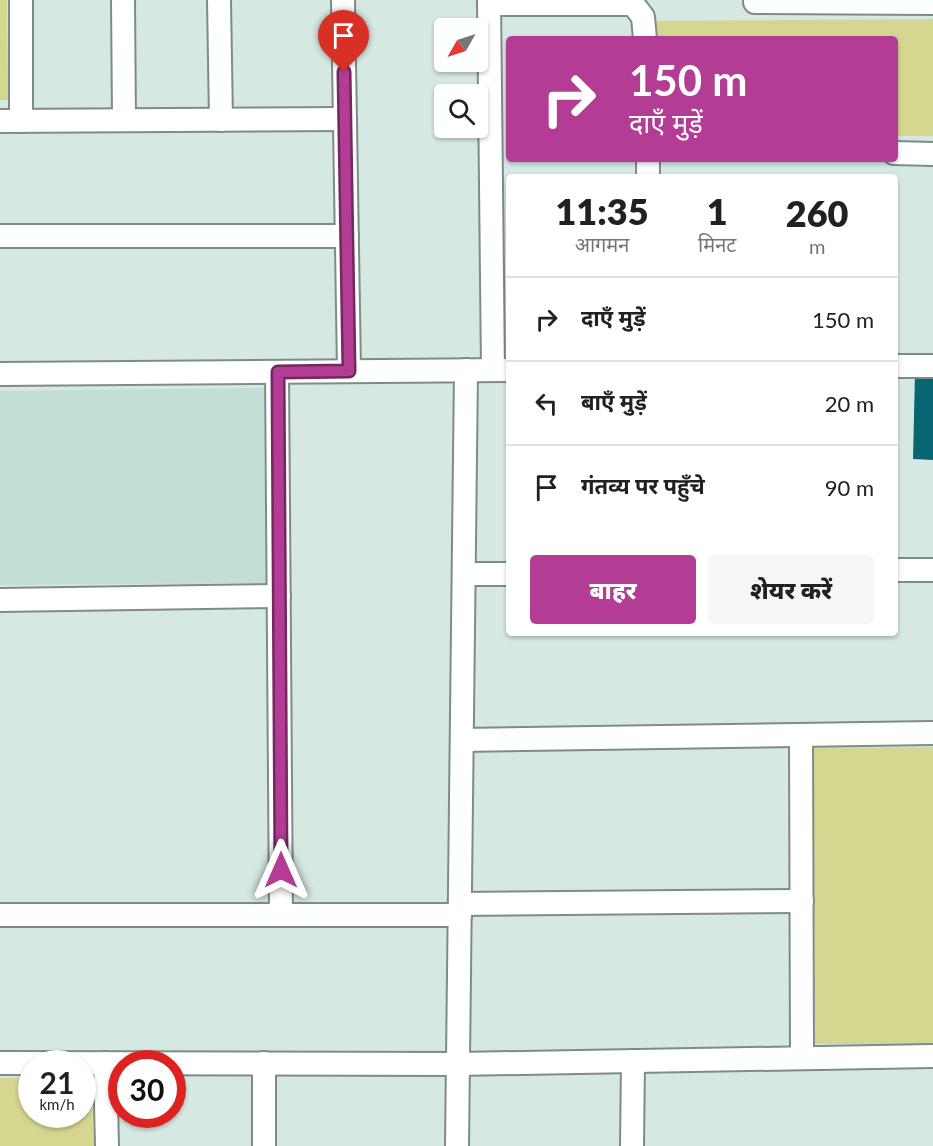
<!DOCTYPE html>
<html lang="hi">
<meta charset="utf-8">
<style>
:root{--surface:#fff;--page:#f6f6f6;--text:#202124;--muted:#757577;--line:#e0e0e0;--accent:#b33d94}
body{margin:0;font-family:Lato,"Noto Sans Devanagari",sans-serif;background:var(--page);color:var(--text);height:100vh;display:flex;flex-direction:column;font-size:22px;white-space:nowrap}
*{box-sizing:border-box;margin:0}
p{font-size:20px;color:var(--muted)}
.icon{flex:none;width:33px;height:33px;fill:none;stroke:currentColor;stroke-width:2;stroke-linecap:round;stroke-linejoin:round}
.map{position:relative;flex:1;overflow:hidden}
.side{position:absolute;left:506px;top:174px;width:392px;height:462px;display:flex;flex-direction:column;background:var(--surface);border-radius:6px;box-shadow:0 2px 4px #0004}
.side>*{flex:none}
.hud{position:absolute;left:506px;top:36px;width:392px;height:126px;border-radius:6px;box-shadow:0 2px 4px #0004;background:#b33d94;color:#fff;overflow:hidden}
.needle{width:39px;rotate:231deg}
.tools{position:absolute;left:434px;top:18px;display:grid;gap:12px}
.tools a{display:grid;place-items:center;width:54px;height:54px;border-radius:6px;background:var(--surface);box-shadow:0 2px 4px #0004;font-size:30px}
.speed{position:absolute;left:18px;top:1050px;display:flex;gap:12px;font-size:30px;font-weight:700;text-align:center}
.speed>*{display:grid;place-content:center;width:78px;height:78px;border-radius:50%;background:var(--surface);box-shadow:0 2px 4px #0004;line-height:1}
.speed small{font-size:15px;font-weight:400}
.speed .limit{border:9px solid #d22;background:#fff;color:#111}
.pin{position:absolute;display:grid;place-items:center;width:51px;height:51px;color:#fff;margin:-62px -26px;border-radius:50% 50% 50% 0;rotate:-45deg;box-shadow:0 0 6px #0007}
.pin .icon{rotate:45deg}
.me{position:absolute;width:66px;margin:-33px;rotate:0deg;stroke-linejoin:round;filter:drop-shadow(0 0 4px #0008)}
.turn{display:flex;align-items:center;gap:21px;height:126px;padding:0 24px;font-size:27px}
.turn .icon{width:78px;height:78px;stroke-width:2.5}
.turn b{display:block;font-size:42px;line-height:51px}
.eta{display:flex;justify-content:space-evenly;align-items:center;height:102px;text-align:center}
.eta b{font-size:36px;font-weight:800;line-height:42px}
.cta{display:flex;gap:12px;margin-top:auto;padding:12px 24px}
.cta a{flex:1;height:69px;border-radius:6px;background:var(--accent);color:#fff;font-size:24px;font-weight:800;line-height:69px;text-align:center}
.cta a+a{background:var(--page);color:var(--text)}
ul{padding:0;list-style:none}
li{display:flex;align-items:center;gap:18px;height:84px;padding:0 24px;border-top:2px solid var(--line)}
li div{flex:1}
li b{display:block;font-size:22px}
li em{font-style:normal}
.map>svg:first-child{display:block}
.built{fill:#c3ded5}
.green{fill:#d5d790}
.building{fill:#076671}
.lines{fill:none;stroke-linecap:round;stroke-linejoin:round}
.minor-casing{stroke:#7c8d88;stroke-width:26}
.minor{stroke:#fff;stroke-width:22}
.route-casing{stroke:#742860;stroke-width:15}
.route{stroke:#b33d94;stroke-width:10}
</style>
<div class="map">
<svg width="933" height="1146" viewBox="0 0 933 1146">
<rect width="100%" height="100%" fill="#d6e8e2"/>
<!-- built -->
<polygon class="built" points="264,388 266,583 0,585 0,391"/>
<!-- green -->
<g class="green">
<polygon points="0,0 7,0 8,100 0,100"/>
<polygon points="933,19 933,136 894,136 894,39 654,39 654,21"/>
<polygon points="933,747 933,1044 815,1044 813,748"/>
<polygon points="83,1075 91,1075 94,1146 0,1146 0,1078 31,1077 32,1114 82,1114"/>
</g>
<!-- building -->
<polygon class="building" points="933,372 933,460 913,459 915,373"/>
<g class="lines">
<!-- minor casing -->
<g class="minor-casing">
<g id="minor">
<polyline points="21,0 21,121"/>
<polyline points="123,0 124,120"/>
<polyline points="219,0 221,120"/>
<polyline points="343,0 349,371"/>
<polyline points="489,0 493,370"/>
<polyline points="755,2 933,3"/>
<polyline points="489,4 633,4 643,17 645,39"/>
<polyline points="0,121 345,119"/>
<polyline points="894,153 933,154"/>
<polyline points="648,159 648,177"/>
<polyline points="0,236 347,236"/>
<polyline points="894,366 933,366"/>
<polyline points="277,372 281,915"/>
<polyline points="0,374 508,370"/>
<polyline points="894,570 933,570"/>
<polyline points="464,574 508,574"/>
<polyline points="0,600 279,596"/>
<polyline points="801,735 802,1058"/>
<polyline points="462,740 933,733"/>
<polyline points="460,904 802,901"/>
<polyline points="0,915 460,915"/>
<polyline points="0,1063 458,1064 933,1056"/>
<polyline points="105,1063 107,1146"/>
<polyline points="264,1063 264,1146"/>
<polyline points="457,1146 466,370"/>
<polyline points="632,1146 633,1061"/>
</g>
</g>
<!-- minor -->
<use href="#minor" class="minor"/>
</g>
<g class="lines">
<!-- route casing -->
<g class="route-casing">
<polyline id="route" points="281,870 278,372 349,371 344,72"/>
</g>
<!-- route -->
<use href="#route" class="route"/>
</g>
</svg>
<div class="tools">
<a><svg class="needle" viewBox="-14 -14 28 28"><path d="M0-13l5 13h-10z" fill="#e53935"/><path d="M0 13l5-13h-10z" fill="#757577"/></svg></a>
<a><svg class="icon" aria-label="search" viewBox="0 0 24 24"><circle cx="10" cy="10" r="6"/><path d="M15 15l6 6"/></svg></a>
</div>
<div class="speed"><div>21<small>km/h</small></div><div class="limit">30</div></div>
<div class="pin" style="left:344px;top:72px;background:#d93025"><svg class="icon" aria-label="arrive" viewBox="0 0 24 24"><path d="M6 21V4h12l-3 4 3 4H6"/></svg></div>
<svg class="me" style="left:281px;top:870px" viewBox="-20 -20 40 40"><path d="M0-17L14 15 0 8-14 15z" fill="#b33d94" stroke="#fff" stroke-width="4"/></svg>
<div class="hud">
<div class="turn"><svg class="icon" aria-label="right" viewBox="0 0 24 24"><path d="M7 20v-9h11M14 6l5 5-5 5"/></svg><div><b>150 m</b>दाएँ मुड़ें</div></div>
</div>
<section class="side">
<div class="eta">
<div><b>11:35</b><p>आगमन</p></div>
<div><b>1</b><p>मिनट</p></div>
<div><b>260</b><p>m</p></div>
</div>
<ul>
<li><svg class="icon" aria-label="right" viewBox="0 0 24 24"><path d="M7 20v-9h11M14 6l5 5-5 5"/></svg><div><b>दाएँ मुड़ें</b></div><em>150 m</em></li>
<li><svg class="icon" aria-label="left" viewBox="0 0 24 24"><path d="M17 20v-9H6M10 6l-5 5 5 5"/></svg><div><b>बाएँ मुड़ें</b></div><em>20 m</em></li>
<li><svg class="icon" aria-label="arrive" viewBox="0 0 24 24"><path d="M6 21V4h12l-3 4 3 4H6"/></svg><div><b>गंतव्य पर पहुँचे</b></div><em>90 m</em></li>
</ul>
<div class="cta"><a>बाहर</a><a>शेयर करें</a></div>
</section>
</div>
